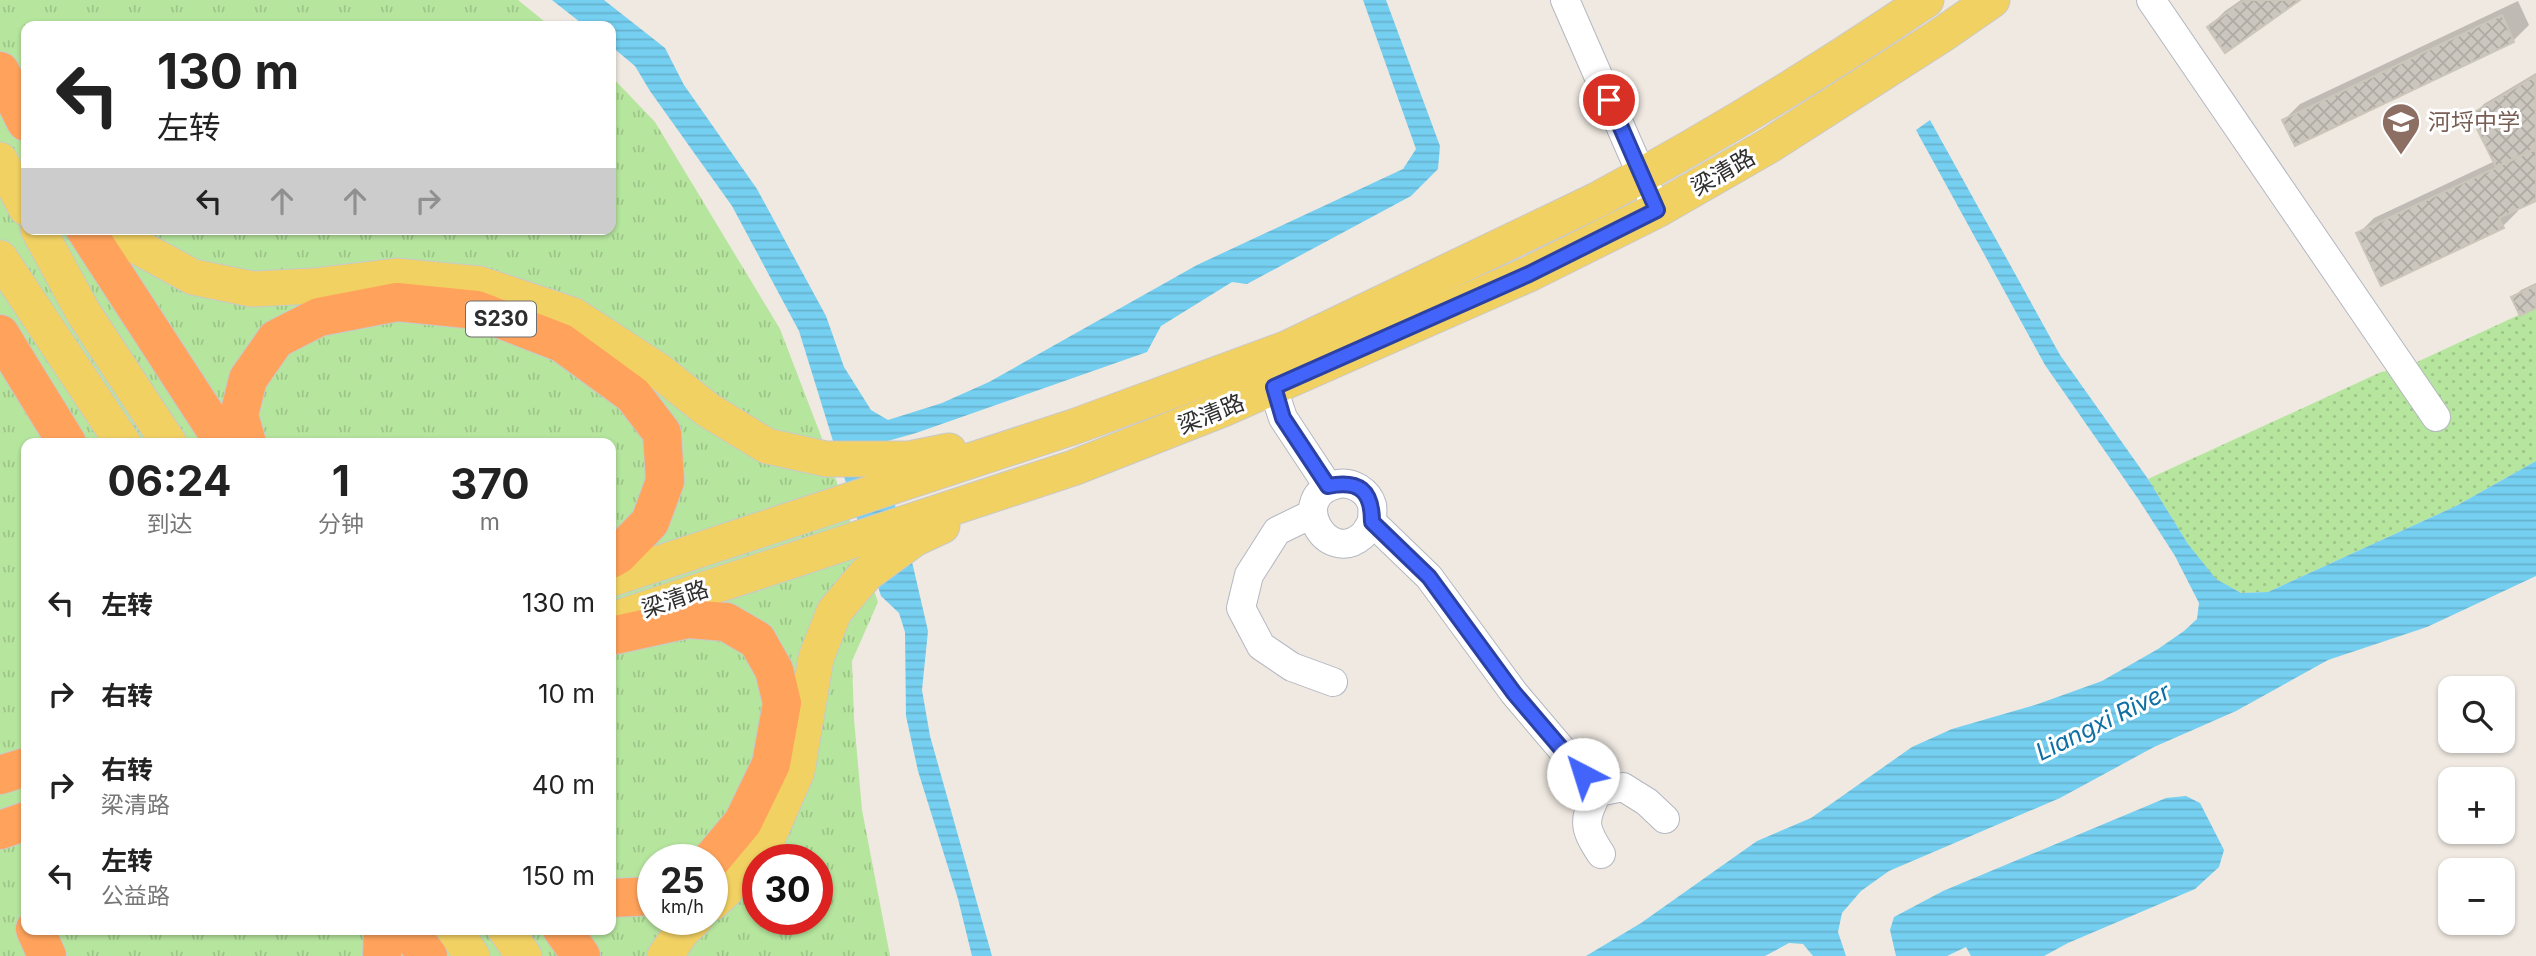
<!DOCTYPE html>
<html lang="zh">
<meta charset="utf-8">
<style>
:root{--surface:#fff;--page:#f6f6f6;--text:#222;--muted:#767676}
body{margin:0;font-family:Inter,"Noto Sans SC",sans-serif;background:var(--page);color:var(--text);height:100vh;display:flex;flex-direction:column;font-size:26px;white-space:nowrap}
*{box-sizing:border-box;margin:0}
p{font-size:23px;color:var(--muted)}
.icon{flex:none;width:38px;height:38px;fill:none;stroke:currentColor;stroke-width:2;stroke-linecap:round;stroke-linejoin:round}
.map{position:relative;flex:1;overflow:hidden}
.drawer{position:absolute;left:21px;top:438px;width:595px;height:497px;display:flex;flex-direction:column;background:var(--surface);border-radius:14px;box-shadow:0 2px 5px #0004}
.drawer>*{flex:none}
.hud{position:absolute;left:21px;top:21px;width:595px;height:214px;border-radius:14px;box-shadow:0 2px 5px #0004;background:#fff;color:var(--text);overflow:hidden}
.controls{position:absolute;left:2438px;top:676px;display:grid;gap:14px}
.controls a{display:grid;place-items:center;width:77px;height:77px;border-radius:14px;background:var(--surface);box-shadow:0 2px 5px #0004;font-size:35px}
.speed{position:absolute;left:637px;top:844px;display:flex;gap:14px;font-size:35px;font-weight:700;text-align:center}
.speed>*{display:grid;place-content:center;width:91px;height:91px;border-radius:50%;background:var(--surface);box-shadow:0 2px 5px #0004;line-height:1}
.speed small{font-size:18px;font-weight:400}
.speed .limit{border:10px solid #d22;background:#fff;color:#111}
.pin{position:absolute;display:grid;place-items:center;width:60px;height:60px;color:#fff;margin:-30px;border:4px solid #fff;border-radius:50%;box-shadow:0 2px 7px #0007}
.me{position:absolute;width:77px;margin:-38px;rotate:320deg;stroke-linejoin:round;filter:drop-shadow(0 0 5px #0008)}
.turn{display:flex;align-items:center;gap:24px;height:147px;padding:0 21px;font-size:32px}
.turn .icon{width:91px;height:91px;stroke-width:2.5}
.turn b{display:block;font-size:49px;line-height:60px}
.lanes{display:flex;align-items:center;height:66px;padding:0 21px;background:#0003;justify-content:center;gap:35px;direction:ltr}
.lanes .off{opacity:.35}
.eta{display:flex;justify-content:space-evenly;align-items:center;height:119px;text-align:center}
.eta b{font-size:42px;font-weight:700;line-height:49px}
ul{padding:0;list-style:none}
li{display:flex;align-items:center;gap:21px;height:91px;padding:0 21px}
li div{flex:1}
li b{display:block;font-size:26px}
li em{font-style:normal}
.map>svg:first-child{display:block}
.grass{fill:url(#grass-tufts);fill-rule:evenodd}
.park{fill:url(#park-dots)}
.water{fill:url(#water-rules)}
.shadow{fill:#0003}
.building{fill:url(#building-cross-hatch);stroke:#cbc5ba;stroke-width:2}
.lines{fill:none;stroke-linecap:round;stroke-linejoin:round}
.minor-casing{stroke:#b4b7c1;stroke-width:30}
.major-casing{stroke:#c9c9c9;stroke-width:37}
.highway-casing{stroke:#c9c9c9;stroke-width:40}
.minor{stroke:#fff;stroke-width:28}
.major{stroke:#f2d163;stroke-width:35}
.highway{stroke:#ffa35c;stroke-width:38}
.route-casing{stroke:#2b41a3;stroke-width:18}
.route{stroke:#4264fb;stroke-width:12}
.labels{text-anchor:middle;stroke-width:6;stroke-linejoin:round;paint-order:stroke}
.shield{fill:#fff;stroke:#6d6d6d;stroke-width:2}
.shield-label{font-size:21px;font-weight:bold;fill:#2e2e2e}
.education-label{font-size:23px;fill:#785e54;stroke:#fff;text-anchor:start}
.street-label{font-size:23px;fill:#2e2e2e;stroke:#fff}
.water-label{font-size:24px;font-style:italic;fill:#0d6fa3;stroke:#fff}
</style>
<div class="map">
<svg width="2536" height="956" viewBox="0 0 2536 956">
<defs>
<pattern id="grass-tufts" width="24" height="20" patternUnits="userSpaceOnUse" patternTransform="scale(1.75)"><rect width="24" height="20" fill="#b6e59e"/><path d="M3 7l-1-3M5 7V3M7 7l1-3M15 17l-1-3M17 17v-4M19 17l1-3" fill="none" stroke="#9dc588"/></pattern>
<pattern id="park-dots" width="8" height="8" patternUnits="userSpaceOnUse" patternTransform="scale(1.75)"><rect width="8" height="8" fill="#b6e59e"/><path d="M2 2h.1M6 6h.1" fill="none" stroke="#9dc588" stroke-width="1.8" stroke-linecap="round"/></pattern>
<pattern id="water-rules" width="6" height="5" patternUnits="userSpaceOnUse" patternTransform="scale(1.75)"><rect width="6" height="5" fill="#75cff0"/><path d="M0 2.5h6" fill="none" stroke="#66b2ce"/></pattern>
<pattern id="building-cross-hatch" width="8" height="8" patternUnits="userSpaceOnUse" patternTransform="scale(1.75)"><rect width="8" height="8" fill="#cbc7bf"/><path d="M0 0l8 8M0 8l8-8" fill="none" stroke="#afaba4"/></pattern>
</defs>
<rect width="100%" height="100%" fill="#efe9e1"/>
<!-- grass -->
<path class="grass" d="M0 0H518L550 26H26V229H611V76L655 122 780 329 821 436 878 602 852 661 854 719 862 810 890 956H0ZM26 443H611V929H26ZM653 859H712V919H653ZM758 859H817V919H758Z"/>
<!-- park -->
<polygon class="park" points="2536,307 2536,461 2456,506 2268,592 2241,593 2215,579 2188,544 2148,479 2381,372 2404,368"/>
<!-- water -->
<g class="water">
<polygon points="552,0 604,0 665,48 684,85 757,189 826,316 844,367 871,410 888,420 942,403 989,382 1197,265 1403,169 1416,149 1363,0 1386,0 1440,146 1438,169 1411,196 1247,284 1232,282 1161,326 1147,352 916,433 877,444 913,566 928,631 922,690 930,736 992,956 972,956 958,899 918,771 906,716 905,632 899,613 881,596 799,331 732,206 650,91 635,66 611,46 611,26 585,26"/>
<polygon points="1930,120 2060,355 2148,479 2188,544 2216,579 2241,593 2268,592 2456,506 2536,461 2536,576 2427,627 2328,660 2236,711 2154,747 2060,798 1889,871 1861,891 1842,913 1838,932 1846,956 1813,956 1803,944 1789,943 1765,956 1586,956 1641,923 1757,841 1811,818 1912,747 1952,729 2038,704 2102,681 2158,649 2184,631 2197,619 2199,603 2175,556 2139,500 2045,365 1916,130"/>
<polygon points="2186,796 2200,803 2224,850 2219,867 2195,889 2068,943 2044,956 1971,956 1966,947 1947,956 1896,956 1890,930 1894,917 1943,891 2166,798"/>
</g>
<!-- shadow -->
<g class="shadow">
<polygon points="2241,0 2297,0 2209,27 2225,11"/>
<polygon points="2518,1 2529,25 2513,41 2295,144 2284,120 2300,104"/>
<polygon points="2536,73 2536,199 2516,208 2518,211 2502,227 2358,234 2374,218 2495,161 2473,115 2484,104"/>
<polygon points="2536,283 2536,306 2513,298 2521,290"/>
</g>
<!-- building -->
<g class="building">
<polygon points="2245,0 2300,0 2225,53 2207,27"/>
<polygon points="2502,15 2514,42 2295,146 2282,120"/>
<polygon points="2535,76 2536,148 2496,167 2470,115"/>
<polygon points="2536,149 2536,201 2499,218 2504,228 2381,286 2356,233"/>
<polygon points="2536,285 2536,308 2520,316 2511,297"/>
</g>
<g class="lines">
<!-- minor casing -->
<g class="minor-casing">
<g id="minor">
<polyline points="1565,0 1657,210"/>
<polyline points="2151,0 2436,417"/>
<polyline points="1266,367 1283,418 1328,486"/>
<polyline points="1312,514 1277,531 1249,575 1241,608 1261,646 1292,667 1333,682"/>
<path d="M1372 522C1369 526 1366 533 1362 536 1326 567 1286 495 1338 484 1352 481 1368 491 1372 505 1373 510 1372 517 1372 522L1429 577 1514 693 1598 792C1583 820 1583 827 1601 854"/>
<polyline points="1598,792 1623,787 1647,802 1665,819"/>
</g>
</g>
<!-- major casing -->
<g class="major-casing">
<g id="major">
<polyline points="0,160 26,208"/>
<polyline points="38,229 83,312 169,443"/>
<polyline points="116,229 136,246 193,277 252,289 313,286 396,276 480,284 573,315 659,371 708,410 767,446 826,459 909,459 949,451"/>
<polyline points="0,258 123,443"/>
<path d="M611 579 1076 426 1288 348 1597 200C1710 139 1820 72 1926 0"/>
<polyline points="611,620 1073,468 1223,409 1529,274 1657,210 1770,145 1940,36 1992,0"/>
<polyline points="712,903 726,890 767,840 797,771 816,658 834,612 866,574 914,539 942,526"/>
<polyline points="454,929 472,956"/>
<polyline points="505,929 524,956"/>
<polyline points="665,956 682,931 695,919"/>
</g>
</g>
<!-- highway casing -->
<g class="highway-casing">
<g id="highway">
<polyline points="0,71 26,122"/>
<polyline points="85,229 224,443"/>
<polyline points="0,334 67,443"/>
<polyline points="247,443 239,415 248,379 276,339 319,317 397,302 477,310 562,343 633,395 662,433 665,481 650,522 618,555 611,559"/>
<polyline points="611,636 688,619 726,622 757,640 774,670 782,703 771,764 743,822 712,859"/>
<polyline points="0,775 26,767"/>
<polyline points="0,830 26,821"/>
<polyline points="611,898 653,896"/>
<polyline points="35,929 47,956"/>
<polyline points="407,929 428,956"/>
<polyline points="562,929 581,956"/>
<polyline points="382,956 383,929"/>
</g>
</g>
<!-- minor -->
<use href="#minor" class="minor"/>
<!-- major -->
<use href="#major" class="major"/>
<!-- highway -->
<use href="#highway" class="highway"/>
</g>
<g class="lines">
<!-- route casing -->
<g class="route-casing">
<path id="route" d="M1583 774 1514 693 1429 577 1372 522C1372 490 1359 480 1328 486L1283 418 1274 387 1529 274 1657 210 1609 100"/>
</g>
<!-- route -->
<use href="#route" class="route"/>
</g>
<!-- icons -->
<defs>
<g id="school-pin" transform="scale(2.0125)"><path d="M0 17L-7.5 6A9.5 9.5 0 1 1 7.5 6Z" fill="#8d6e63" stroke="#fff"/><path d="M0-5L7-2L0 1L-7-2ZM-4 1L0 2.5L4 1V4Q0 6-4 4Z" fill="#fff"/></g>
</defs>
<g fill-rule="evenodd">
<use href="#school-pin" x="2401" y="122"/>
</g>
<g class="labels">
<!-- shield labels -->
<rect class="shield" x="466" y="301.5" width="70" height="35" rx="5"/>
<g class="shield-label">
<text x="501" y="326">S230</text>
</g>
<!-- education labels -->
<g class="education-label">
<text x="2428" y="130">河埒中学</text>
</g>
<!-- street labels -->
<g class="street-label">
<text transform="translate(1723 172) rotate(-30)" y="8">梁清路</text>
<text transform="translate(1211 414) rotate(-22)" y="8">梁清路</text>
<text transform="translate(675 599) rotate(-19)" y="8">梁清路</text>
</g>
<!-- water labels -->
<g class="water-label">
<text transform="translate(2103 722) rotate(-26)" y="8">Liangxi River</text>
</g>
</g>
</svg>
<div class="controls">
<a><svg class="icon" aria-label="search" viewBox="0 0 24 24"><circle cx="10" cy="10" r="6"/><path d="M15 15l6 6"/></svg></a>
<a>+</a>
<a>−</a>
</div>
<div class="speed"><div>25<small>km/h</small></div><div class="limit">30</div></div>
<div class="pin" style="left:1609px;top:100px;background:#d93025"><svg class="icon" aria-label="arrive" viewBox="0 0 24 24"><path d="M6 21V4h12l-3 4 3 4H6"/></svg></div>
<svg class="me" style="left:1583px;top:774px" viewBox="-20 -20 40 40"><circle r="19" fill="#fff"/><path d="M0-13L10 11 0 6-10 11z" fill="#4264fb"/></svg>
<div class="hud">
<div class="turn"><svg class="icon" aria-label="left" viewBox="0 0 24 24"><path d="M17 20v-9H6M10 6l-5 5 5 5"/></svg><div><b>130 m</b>左转</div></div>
<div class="lanes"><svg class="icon" aria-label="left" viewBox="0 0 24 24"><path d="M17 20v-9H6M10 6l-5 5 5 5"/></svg><svg class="icon off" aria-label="ahead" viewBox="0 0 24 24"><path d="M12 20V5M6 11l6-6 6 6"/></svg><svg class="icon off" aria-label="ahead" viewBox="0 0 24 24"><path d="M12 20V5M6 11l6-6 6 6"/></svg><svg class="icon off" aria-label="right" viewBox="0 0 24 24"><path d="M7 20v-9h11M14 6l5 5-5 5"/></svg></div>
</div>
<section class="drawer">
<div class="eta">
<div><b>06:24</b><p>到达</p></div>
<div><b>1</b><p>分钟</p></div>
<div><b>370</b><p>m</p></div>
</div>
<ul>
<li><svg class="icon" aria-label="left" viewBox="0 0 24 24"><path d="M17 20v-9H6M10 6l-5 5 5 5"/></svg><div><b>左转</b></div><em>130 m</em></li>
<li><svg class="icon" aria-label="right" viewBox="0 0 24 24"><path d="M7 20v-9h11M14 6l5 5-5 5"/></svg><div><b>右转</b></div><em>10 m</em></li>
<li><svg class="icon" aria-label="right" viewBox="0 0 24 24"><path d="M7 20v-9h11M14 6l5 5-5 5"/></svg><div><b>右转</b><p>梁清路</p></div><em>40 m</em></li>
<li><svg class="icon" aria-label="left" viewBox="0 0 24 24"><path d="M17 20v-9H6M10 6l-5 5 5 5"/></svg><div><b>左转</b><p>公益路</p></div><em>150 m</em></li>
</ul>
</section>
</div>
